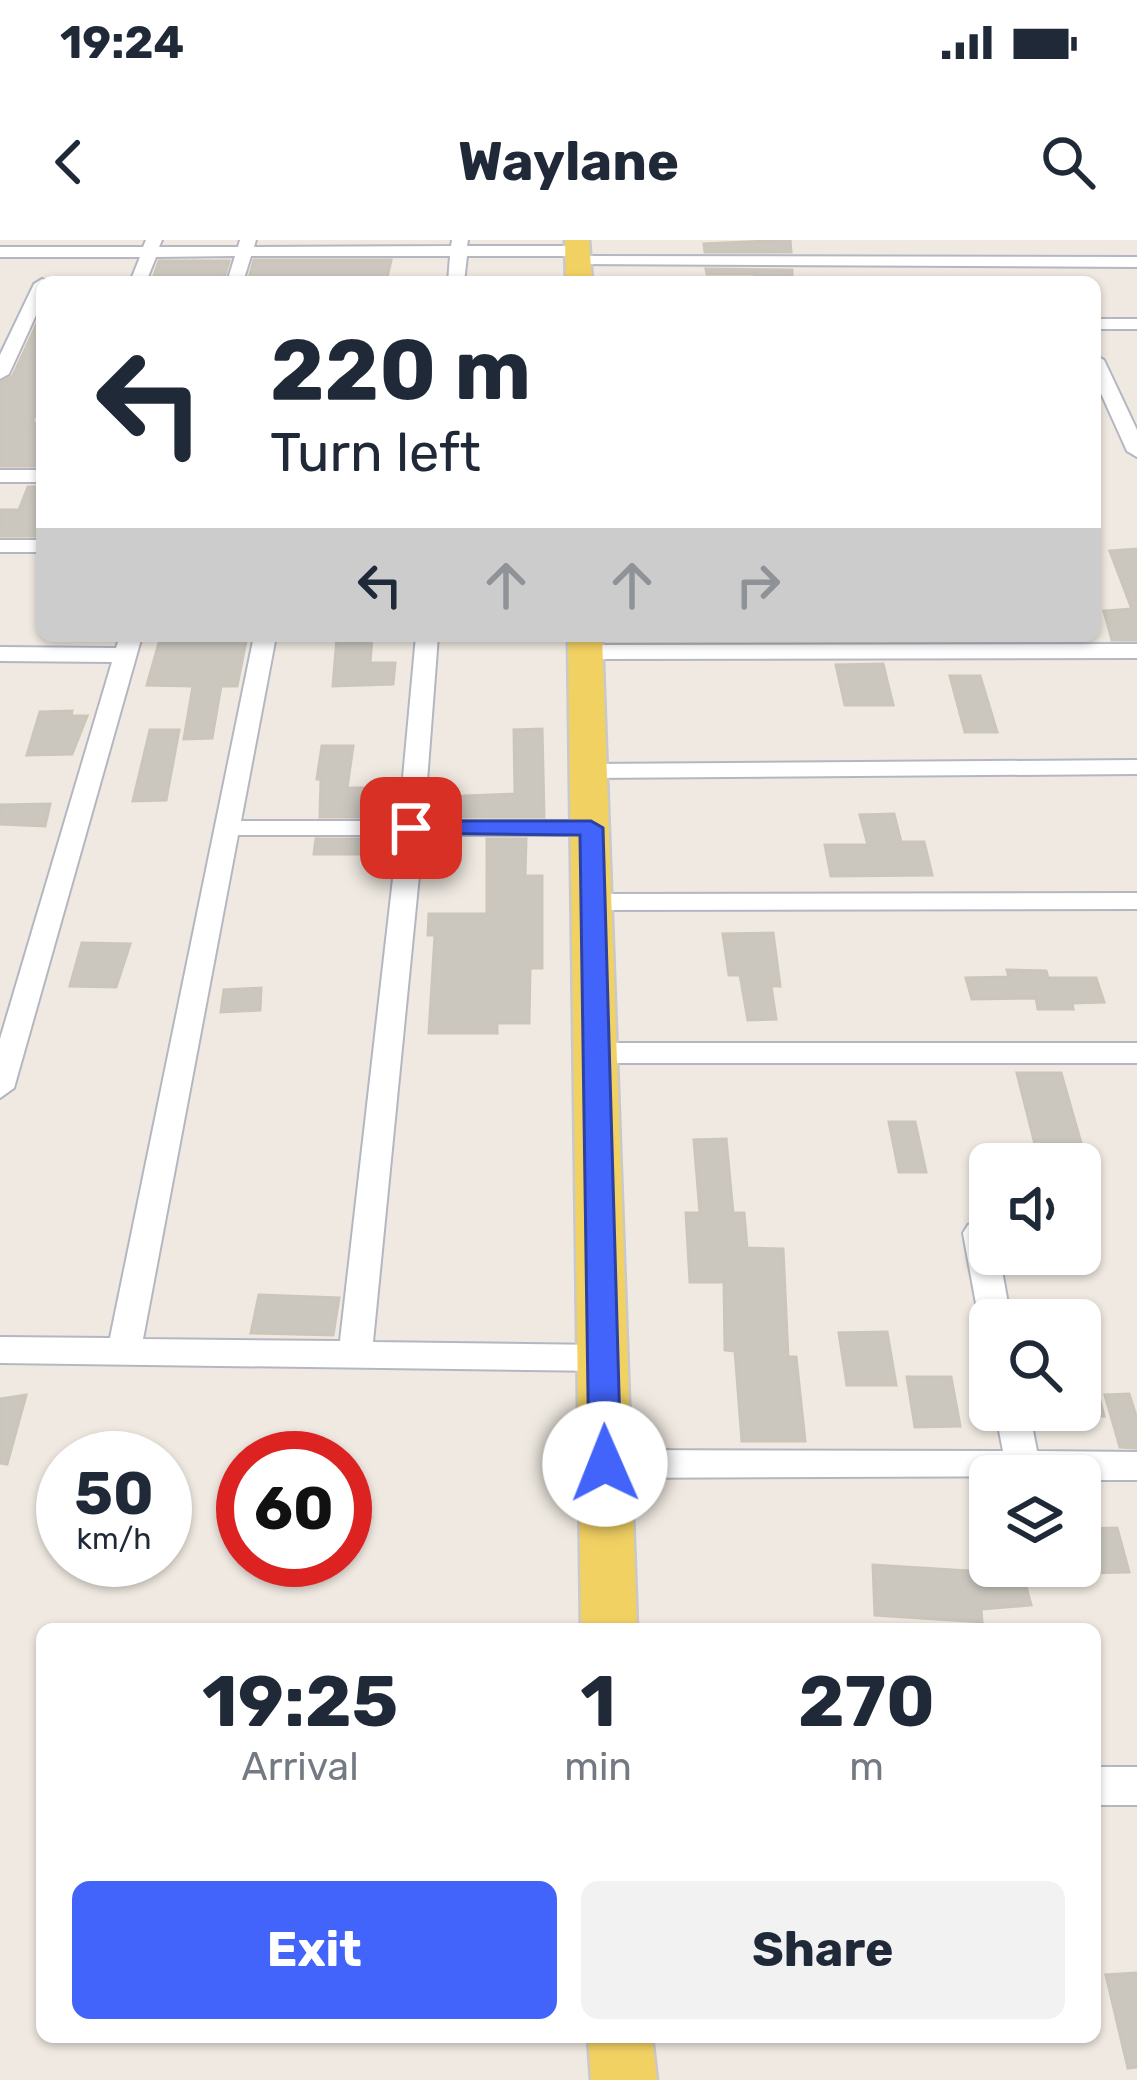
<!DOCTYPE html>
<style>
:root{--surface:#fff;--page:#f2f2f3;--text:#1f2937;--muted:#747a83;--accent:#4264fb}
body{margin:0;font-family:Rubik,sans-serif;background:var(--page);color:var(--text);height:100vh;display:flex;flex-direction:column;font-size:45px;white-space:nowrap}
*{box-sizing:border-box;margin:0}
p{font-size:39px;color:var(--muted)}
.icon{flex:none;width:66px;height:66px;fill:none;stroke:currentColor;stroke-width:2;stroke-linecap:round;stroke-linejoin:round}
.map{position:relative;flex:1;overflow:hidden}
.drawer{position:absolute;left:36px;top:1383px;width:1065px;height:420px;display:flex;flex-direction:column;background:var(--surface);border-radius:18px;box-shadow:0 3px 9px #0004}
.drawer>*{flex:none}
.top-card{position:absolute;left:36px;top:36px;width:1065px;height:366px;border-radius:18px;box-shadow:0 3px 9px #0004;background:#fff;color:var(--text);overflow:hidden}
.controls{position:absolute;left:969px;top:903px;display:grid;gap:24px}
.controls a{display:grid;place-items:center;width:132px;height:132px;border-radius:18px;background:var(--surface);box-shadow:0 3px 9px #0004;font-size:60px}
.speed{position:absolute;left:36px;top:1191px;display:flex;gap:24px;font-size:60px;font-weight:700;text-align:center}
.speed>*{display:grid;place-content:center;width:156px;height:156px;border-radius:50%;background:var(--surface);box-shadow:0 3px 9px #0004;line-height:1}
.speed small{font-size:30px;font-weight:400}
.speed .limit{border:18px solid #d22;background:#fff;color:#111}
.pin{position:absolute;display:grid;place-items:center;width:102px;height:102px;color:#fff;margin:-51px;border-radius:24px;box-shadow:0 6px 18px #0006}
.me{position:absolute;width:132px;margin:-66px;rotate:359deg;stroke-linejoin:round;filter:drop-shadow(0 0 9px #0008)}
.turn{display:flex;align-items:center;gap:42px;height:252px;padding:0 36px;font-size:54px}
.turn .icon{width:156px;height:156px;stroke-width:2.5}
.turn b{display:block;font-size:84px;line-height:102px}
.lanes{display:flex;align-items:center;height:114px;padding:0 36px;background:#0003;justify-content:center;gap:60px;direction:ltr}
.lanes .off{opacity:.35}
.eta{display:flex;justify-content:space-evenly;align-items:center;height:204px;text-align:center}
.eta b{font-size:72px;font-weight:700;line-height:84px}
.primary-button{display:flex;gap:24px;margin-top:auto;padding:24px 36px}
.primary-button a{flex:1;height:138px;border-radius:18px;background:var(--accent);color:#fff;font-size:48px;font-weight:700;line-height:138px;text-align:center}
.primary-button a+a{background:var(--page);color:var(--text)}
.status{display:flex;justify-content:space-between;align-items:center;height:84px;padding:0 60px;background:var(--surface);direction:ltr}
.status svg{height:33px;fill:currentColor}
header{display:flex;justify-content:space-between;align-items:center;height:156px;padding:0 36px;background:var(--surface);font-size:54px;font-weight:700}
.map>svg:first-child{display:block}
.building{fill:#cbc7bf;stroke:#cbc5ba;stroke-width:3}
.lines{fill:none;stroke-linecap:round;stroke-linejoin:round}
.street-casing{stroke:#b4b7c1;stroke-width:4}
.primary-casing{stroke:#c9c9c9;stroke-width:5}
.street{fill:#fff;fill-rule:evenodd}
.primary{fill:#f2d163;fill-rule:evenodd}
.route{fill:#4264fb;stroke:#2b41a3;stroke-width:3}
</style>
<div class="status"><b>19:24</b><svg viewBox="0 0 49 12"><path d="M0 12V9h3v3zM5 12V6h3v6zM10 12V3h3v9zM15 12V0h3v12zM26 1h20v11H26zM47 4h2v5h-2z"/></svg></div>
<header><svg class="icon" aria-label="back" viewBox="0 0 24 24"><path d="M15 5l-7 7 7 7"/></svg>Waylane<svg class="icon" aria-label="search" viewBox="0 0 24 24"><circle cx="10" cy="10" r="6"/><path d="M15 15l6 6"/></svg></header>
<div class="map">
<svg width="1137" height="1840" viewBox="0 0 1137 1840">
<rect width="100%" height="100%" fill="#efe9e1"/>
<!-- building -->
<g class="building">
<polygon points="790,0 791,12 705,12 704,4"/>
<polygon points="254,20 391,20 386,42 248,42"/>
<polygon points="159,21 229,21 223,41 152,42"/>
<polygon points="706,29 792,30 792,42 756,42 754,34 707,34"/>
<polygon points="42,73 42,157 32,183 42,183 42,226 0,226 0,143 13,136"/>
<polygon points="28,247 42,247 42,296 0,296 0,270 19,270"/>
<polygon points="1137,309 1137,400 1112,400 1104,371 1132,369 1110,311"/>
<polygon points="161,396 247,396 237,446 221,446 212,498 184,499 193,446 147,445"/>
<polygon points="337,397 372,397 370,423 395,423 393,444 333,446"/>
<polygon points="883,424 893,465 845,465 836,425"/>
<polygon points="950,436 980,436 997,492 965,492"/>
<polygon points="72,471 71,476 87,476 72,514 27,515 40,472"/>
<polygon points="542,489 544,577 439,577 440,557 515,554 514,490"/>
<polygon points="150,490 179,490 166,560 133,561"/>
<polygon points="322,506 353,506 347,548 369,548 366,577 320,577 321,539 317,539"/>
<polygon points="50,564 45,586 0,584 0,565"/>
<polygon points="894,574 901,602 924,602 932,635 831,636 825,605 868,605 860,575"/>
<polygon points="316,599 379,599 378,614 314,614"/>
<polygon points="487,599 526,599 525,636 542,636 542,728 530,728 529,783 497,783 497,793 429,793 435,695 428,695 429,674 487,674"/>
<polygon points="773,693 780,746 771,746 776,779 748,780 740,735 729,735 723,694"/>
<polygon points="82,703 130,704 116,747 70,746"/>
<polygon points="1007,730 1046,731 1048,738 1096,738 1104,762 1072,763 1073,769 1038,769 1036,758 972,759 966,738 1009,737"/>
<polygon points="261,748 260,770 221,772 224,750"/>
<polygon points="1017,833 1061,833 1087,924 1040,924"/>
<polygon points="889,882 915,882 926,932 899,932"/>
<polygon points="726,899 733,973 744,973 747,1008 783,1009 788,1117 796,1117 805,1201 742,1201 735,1111 725,1110 724,1042 690,1042 686,973 700,973 694,900"/>
<polygon points="259,1055 339,1058 333,1095 251,1093"/>
<polygon points="887,1092 896,1145 847,1145 839,1093"/>
<polygon points="1087,1112 1104,1176 1080,1177 1080,1113"/>
<polygon points="907,1137 951,1137 960,1186 915,1187"/>
<polygon points="1129,1154 1137,1179 1137,1208 1120,1207 1105,1155"/>
<polygon points="26,1155 7,1224 0,1223 0,1159"/>
<polygon points="1117,1288 1129,1332 1080,1333 1080,1289"/>
<polygon points="873,1325 969,1331 1021,1328 1031,1365 981,1369 982,1382 875,1375"/>
<polygon points="1137,1733 1137,1827 1128,1828 1106,1735"/>
</g>
<g class="lines">
<!-- street casing -->
<g class="street-casing">
<g id="street">
<polygon points="146,0 162,0 159,7 238,7 240,0 256,0 254,7 451,6 452,0 468,0 467,6 578,6 586,11 578,16 467,16 464,42 448,42 450,16 251,16 243,42 227,42 235,16 156,17 146,42 130,42 140,17 0,17 0,7 143,7"/>
<polygon points="578,16 1137,17 1137,27 572,24 572,18"/>
<polygon points="42,39 49,42 42,42 42,62 9,134 0,139 0,115 34,44"/>
<rect x="1095" y="79" width="42" height="10"/>
<polygon points="1095,115 1104,120 1137,190 1137,217 1127,211 1095,140"/>
<rect x="0" y="230" width="42" height="12"/>
<rect x="0" y="300" width="42" height="12"/>
<polygon points="120,396 142,396 14,848 0,858 0,799 112,422 0,421 0,407 116,408"/>
<path d="M254 396H276L241 581H399L416 396H438L424 581H591L603 588 591 595H423L373 1102 603 1105 615 1109 620 1118 615 1127 603 1131 0 1123V1097L110 1098ZM238 595H398L340 1101 143 1099Z"/>
<polygon points="1137,404 1137,418 585,419 574,412 585,405"/>
<polygon points="1137,520 1137,534 589,538 577,531 589,524"/>
<polygon points="1137,653 1137,669 593,670 580,662 593,654"/>
<polygon points="597,803 1137,803 1137,823 597,823 583,813"/>
<polygon points="979,981 990,985 990,1014 999,1014 1011,1080 990,1080 990,1091 979,1080 963,993 968,985"/>
<polygon points="995,1170 1029,1170 1037,1211 1137,1212 1137,1240 1080,1240 1080,1236 605,1238 593,1234 588,1224 593,1214 605,1210 1003,1211"/>
<rect x="1095" y="1527" width="42" height="38"/>
</g>
</g>
<!-- primary casing -->
<g class="primary-casing">
<g id="primary">
<polygon points="565,0 589,0 592,42 566,42"/>
<polygon points="568,396 602,396 637,1389 581,1389"/>
<polygon points="588,1797 652,1797 657,1840 591,1840"/>
</g>
</g>
<!-- street -->
<use href="#street" class="street"/>
<!-- primary -->
<use href="#primary" class="primary"/>
</g>
<!-- route -->
<polygon class="route" points="411,581 591,581 603,588 621,1224 616,1233 605,1237 594,1233 589,1224 580,595 403,593 403,583"/>
</svg>
<div class="controls">
<a><svg class="icon" aria-label="sound" viewBox="0 0 24 24"><path d="M4 9h4l5-4v14l-5-4H4zM17 9q2 3 0 6"/></svg></a>
<a><svg class="icon" aria-label="search" viewBox="0 0 24 24"><circle cx="10" cy="10" r="6"/><path d="M15 15l6 6"/></svg></a>
<a><svg class="icon" aria-label="layers" viewBox="0 0 24 24"><path d="M12 4l9 5-9 5-9-5zM3 14l9 5 9-5"/></svg></a>
</div>
<div class="speed"><div>50<small>km/h</small></div><div class="limit">60</div></div>
<div class="pin" style="left:411px;top:588px;background:#d93025"><svg class="icon" aria-label="arrive" viewBox="0 0 24 24"><path d="M6 21V4h12l-3 4 3 4H6"/></svg></div>
<svg class="me" style="left:605px;top:1224px" viewBox="-20 -20 40 40"><circle r="19" fill="#fff"/><path d="M0-13L10 11 0 6-10 11z" fill="#4264fb"/></svg>
<div class="top-card">
<div class="turn"><svg class="icon" aria-label="left" viewBox="0 0 24 24"><path d="M17 20v-9H6M10 6l-5 5 5 5"/></svg><div><b>220 m</b>Turn left</div></div>
<div class="lanes"><svg class="icon" aria-label="left" viewBox="0 0 24 24"><path d="M17 20v-9H6M10 6l-5 5 5 5"/></svg><svg class="icon off" aria-label="ahead" viewBox="0 0 24 24"><path d="M12 20V5M6 11l6-6 6 6"/></svg><svg class="icon off" aria-label="ahead" viewBox="0 0 24 24"><path d="M12 20V5M6 11l6-6 6 6"/></svg><svg class="icon off" aria-label="right" viewBox="0 0 24 24"><path d="M7 20v-9h11M14 6l5 5-5 5"/></svg></div>
</div>
<section class="drawer">
<div class="eta">
<div><b>19:25</b><p>Arrival</p></div>
<div><b>1</b><p>min</p></div>
<div><b>270</b><p>m</p></div>
</div>
<div class="primary-button"><a>Exit</a><a>Share</a></div>
</section>
</div>
